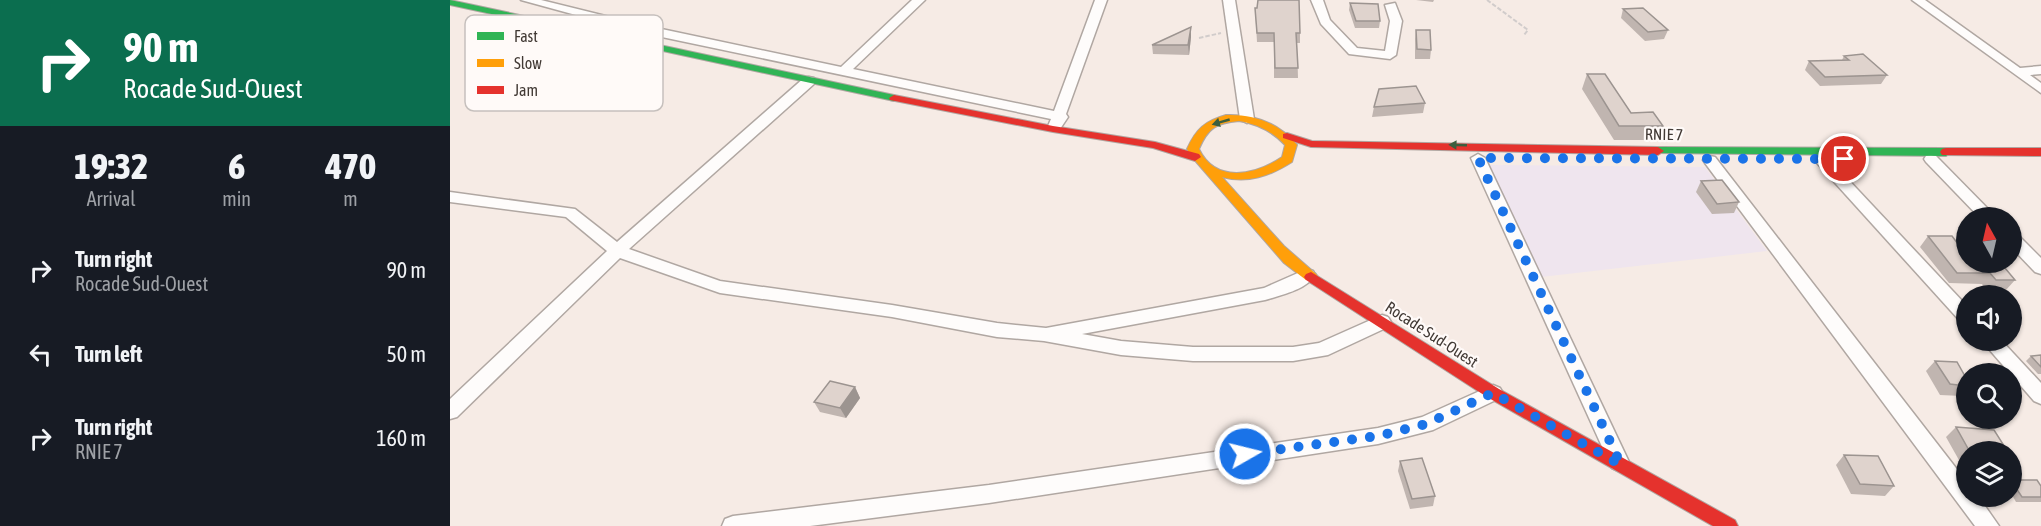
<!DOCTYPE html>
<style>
:root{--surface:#171b24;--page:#242831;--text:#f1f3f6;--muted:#9ea1a6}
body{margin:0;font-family:"Asap Condensed",sans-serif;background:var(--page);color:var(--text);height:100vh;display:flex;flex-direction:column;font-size:22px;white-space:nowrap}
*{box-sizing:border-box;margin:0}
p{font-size:20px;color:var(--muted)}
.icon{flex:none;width:33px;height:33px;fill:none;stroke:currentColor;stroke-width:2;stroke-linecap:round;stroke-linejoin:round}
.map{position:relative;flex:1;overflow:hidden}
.drawer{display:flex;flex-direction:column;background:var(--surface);width:450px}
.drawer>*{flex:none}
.banner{background:#0b6e4f;color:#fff;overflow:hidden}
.needle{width:39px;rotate:352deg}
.tools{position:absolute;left:1506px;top:207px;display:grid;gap:12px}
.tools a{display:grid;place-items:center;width:66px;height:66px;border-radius:50%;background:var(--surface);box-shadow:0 2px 4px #0004;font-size:30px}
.pin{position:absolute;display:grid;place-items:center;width:51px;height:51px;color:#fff;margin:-26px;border:3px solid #fff;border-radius:50%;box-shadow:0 2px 6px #0007}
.me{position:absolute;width:66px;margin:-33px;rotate:82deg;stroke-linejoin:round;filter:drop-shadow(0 0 4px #0008)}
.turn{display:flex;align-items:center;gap:21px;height:126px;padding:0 24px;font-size:27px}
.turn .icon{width:78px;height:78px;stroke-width:2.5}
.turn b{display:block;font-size:42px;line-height:51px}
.eta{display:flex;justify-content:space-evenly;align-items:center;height:102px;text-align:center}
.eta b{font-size:36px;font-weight:800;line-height:42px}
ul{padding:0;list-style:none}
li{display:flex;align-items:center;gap:18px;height:84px;padding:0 24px}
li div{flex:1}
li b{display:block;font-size:22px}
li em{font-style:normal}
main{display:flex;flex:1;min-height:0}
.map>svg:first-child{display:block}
.commercial{fill:#efe5ee}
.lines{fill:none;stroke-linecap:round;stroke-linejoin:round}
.street-casing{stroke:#b0a7a2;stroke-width:3}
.fast-casing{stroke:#b0a7a2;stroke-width:2}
.slow-casing{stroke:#b0a7a2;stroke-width:2}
.jam-casing{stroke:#b0a7a2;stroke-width:2}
.path{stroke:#d1cccb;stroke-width:2;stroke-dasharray:4.5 2;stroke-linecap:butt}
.street{fill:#fefcfb;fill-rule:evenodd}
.fast{fill:#30b455;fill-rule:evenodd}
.slow{fill:#ff9f0a;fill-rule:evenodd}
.jam{fill:#e5322d;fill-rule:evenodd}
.wall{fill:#c0b5b0}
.shaded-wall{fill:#9c9490}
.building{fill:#dfd3cd;stroke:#9c9490;stroke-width:1.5}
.oneway{fill:#3c5e3e}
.route{stroke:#1a73e8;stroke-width:10;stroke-dasharray:0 18}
.labels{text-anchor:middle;stroke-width:4.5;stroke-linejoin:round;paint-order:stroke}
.street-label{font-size:16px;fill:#413934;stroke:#fffaf8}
.key{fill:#fffaf8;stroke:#c6c0bd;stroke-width:1.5}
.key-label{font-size:16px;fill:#413934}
</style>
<main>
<section class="drawer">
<div class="banner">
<div class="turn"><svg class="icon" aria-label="right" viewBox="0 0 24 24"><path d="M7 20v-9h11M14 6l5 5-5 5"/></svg><div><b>90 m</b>Rocade Sud-Ouest</div></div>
</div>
<div class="eta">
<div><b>19:32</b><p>Arrival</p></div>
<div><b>6</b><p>min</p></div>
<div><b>470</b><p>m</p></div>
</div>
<ul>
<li><svg class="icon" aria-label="right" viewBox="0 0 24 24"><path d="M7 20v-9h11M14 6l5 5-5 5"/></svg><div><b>Turn right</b><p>Rocade Sud-Ouest</p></div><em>90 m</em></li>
<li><svg class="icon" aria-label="left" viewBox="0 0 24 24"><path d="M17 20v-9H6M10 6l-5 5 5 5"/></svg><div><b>Turn left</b></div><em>50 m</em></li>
<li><svg class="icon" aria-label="right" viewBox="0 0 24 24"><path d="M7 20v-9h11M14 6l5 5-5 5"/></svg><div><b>Turn right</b><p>RNIE 7</p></div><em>160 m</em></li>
</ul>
</section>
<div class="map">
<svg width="1591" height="526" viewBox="0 0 1591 526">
<rect width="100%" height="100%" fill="#f6ebe5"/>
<!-- commercial -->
<polygon class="commercial" points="1039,165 1255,167 1317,251 1091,277"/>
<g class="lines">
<!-- street casing -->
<g class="street-casing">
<g id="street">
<polygon points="71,0 91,0 188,24 391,67 462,0 475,0 403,69 604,111 645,0 657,0 616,114 618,117 610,129 605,130 598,126 601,119 188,32"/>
<polygon points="773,0 785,0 804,119 797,123 790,119"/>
<polygon points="861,0 873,0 880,20 907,48 935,51 940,21 935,5 945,3 952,21 946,55 940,59 899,54 871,24"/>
<polygon points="1462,0 1475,0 1570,68 1591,66 1591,74 1580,75 1591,83 1591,93"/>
<path d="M359 77 364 78V84L179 249 270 281 442 305 547 323 596 328 814 288 857 269 863 271 865 275C856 290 831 295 815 300L632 334 671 341 743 347H843L869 343 932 315 938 317 941 322 938 327 878 355 843 361H743L671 355 594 341 547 337 442 317 270 293 170 258 7 417 0 419V399L157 251 116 217 0 202V192L125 209 167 242 354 78Z"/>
<polygon points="1028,154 1035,158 1179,462 1176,468 1169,471 1162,468 1159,462 1021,158"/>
<polygon points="1481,155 1486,156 1547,218 1530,218 1476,162 1474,159 1476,156"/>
<polygon points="1260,156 1265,157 1516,481 1516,496 1528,496 1549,526 1525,526 1255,163 1253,160 1255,157"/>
<polygon points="1372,156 1377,157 1516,305 1516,322 1510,321 1367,163 1365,160 1367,157"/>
<polygon points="1562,234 1568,235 1591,258 1591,274 1585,272 1562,248"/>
<polygon points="1531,340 1551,340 1591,383 1591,404 1584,401"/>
<polygon points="1043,385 1050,388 1053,393 1050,398 983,430 928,444 539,503 360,526 272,526 275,519 283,516 539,485 928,428 972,417"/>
</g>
</g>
<!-- fast casing -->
<g class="fast-casing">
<g id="fast">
<polygon points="0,0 444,95 449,98 444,101 0,5"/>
<polygon points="1208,147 1496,148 1502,152 1496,156 1204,153 1202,151 1204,149"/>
</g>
</g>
<!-- slow casing -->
<g class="slow-casing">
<path id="slow" d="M776 115C804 114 829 123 847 145L842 162C820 176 798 184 772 177L834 246 866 274 868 277 866 280H856L834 263 741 156 737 149C746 129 755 121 776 115ZM789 121C807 124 822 131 835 145L832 157C805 175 766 184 749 149 758 128 766 123 789 121Z"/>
</g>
<!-- jam casing -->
<g class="jam-casing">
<g id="jam">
<polygon points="444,95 603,126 705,142 749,154 751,157 745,161 703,148 603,132 440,100 439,98"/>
<polygon points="837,133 862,141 1208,147 1214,151 1208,155 861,147 833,138 833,134"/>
<polygon points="1496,148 1591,148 1591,156 1492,155 1490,152 1492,149"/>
<polygon points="861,272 1049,389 1285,520 1288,526 1263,526 1037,397 856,280 854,277 856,274"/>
</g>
</g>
<!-- path -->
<g class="path">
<polyline points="1037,0 1078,30 1074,35"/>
<polyline points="749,38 771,33"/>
</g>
<!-- street -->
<use href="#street" class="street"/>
<!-- fast -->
<use href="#fast" class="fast"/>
<!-- slow -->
<use href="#slow" class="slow"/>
<!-- jam -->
<use href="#jam" class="jam"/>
</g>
<!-- wall -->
<g class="wall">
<polygon points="966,0 984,0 983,2"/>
<polygon points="900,3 930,21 929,28 905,28 899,10"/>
<polygon points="805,8 850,33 850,43 847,43 848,78 824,78 824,42 807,42"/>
<polygon points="1173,9 1218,30 1214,39 1195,41 1171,18"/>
<polygon points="741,27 741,37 739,55 703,54 702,45"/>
<polygon points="966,30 981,50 980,59 965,59 965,39"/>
<polygon points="1394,56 1437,75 1431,84 1370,86 1355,70 1359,61 1392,60"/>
<polygon points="1137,74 1181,113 1213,126 1207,140 1164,140 1132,89"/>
<polygon points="975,103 973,113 922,117 924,107"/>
<polygon points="1251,181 1289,202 1284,213 1262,214 1246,192"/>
<polygon points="1478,236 1511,248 1565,280 1556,290 1537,291 1532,284 1499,283 1470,247"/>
<polygon points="1591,355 1591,374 1588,374 1576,361 1581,356"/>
<polygon points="1485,361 1516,378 1516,392 1512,396 1490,395 1476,371"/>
<polygon points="405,387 410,398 396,418 370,412 364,402"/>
<polygon points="1506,427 1558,452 1516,452 1516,469 1514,469 1496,437"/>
<polygon points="1394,455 1444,486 1435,496 1401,494 1386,465"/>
<polygon points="950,461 985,496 983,506 960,509 948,471"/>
<polygon points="1562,480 1591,486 1591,502 1566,502 1562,495"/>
</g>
<!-- shaded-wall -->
<g class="shaded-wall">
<polygon points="741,27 741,37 739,55 738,45"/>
<polygon points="405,387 410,398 396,418 390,408"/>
</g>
<!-- building -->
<g class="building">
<polygon points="808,0 849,0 850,33 846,33 848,68 825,68 824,33 807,33 805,8 807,8"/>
<polygon points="900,3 928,4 930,21 906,21"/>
<polygon points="1193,8 1218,30 1198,32 1173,9"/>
<polygon points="741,27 738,45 702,45"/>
<polygon points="966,30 980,30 981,50 967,49"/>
<polygon points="1413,54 1437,75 1375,77 1359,61 1399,60 1394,56"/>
<polygon points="1137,74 1155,74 1181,113 1203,112 1213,126 1169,126"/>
<polygon points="966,86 975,103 924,107 929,89"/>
<polygon points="1272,180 1289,202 1267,204 1251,181"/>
<polygon points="1478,236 1502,236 1511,248 1516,248 1516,262 1550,262 1565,280 1546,280 1540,273 1507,273"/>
<polygon points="1591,355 1591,367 1581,356"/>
<polygon points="1485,361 1507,362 1516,378 1516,386 1500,384"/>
<polygon points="380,381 405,387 390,408 364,402"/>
<polygon points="1506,427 1544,430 1558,452 1520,452"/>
<polygon points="1394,455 1428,456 1444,486 1410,484"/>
<polygon points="972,458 985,496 962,499 950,461"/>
<polygon points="1562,480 1587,480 1591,486 1591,497 1572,497 1562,482"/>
</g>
<!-- one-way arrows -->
<defs><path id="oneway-solid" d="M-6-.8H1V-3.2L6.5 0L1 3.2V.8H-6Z" transform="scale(1.5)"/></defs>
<g class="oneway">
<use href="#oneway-solid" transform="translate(771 122) rotate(164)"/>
<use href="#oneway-solid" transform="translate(1008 145) rotate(-178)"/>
</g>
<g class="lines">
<!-- route -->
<polyline class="route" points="795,454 928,436 976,424 1043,393 1171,465 1028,158 1394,159"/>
</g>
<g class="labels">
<!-- street labels -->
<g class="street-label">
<text transform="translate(1214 134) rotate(1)" y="6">RNIE 7</text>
<text transform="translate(982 334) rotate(33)" y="6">Rocade Sud-Ouest</text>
</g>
</g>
<!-- legend -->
<rect x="15" y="15" width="198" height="96" rx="9" class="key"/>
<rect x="27" y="32" width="27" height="8" fill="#30b455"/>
<rect x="27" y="59" width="27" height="8" fill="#ff9f0a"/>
<rect x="27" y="86" width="27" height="8" fill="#e5322d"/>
<g class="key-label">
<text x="64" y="42">Fast</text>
<text x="64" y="69">Slow</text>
<text x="64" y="96">Jam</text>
</g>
</svg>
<div class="tools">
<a><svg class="needle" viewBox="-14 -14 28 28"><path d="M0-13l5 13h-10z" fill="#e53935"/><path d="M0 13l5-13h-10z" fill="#9ea1a6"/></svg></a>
<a><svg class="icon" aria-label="sound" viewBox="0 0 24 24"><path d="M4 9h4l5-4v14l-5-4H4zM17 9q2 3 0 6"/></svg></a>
<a><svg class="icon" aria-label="search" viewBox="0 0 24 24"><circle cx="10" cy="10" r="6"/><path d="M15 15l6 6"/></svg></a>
<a><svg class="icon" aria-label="layers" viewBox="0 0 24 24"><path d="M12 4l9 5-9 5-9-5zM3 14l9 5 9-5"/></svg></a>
</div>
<div class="pin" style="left:1394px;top:159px;background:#d93025"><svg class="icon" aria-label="arrive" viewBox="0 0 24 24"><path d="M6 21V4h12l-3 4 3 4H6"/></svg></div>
<svg class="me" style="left:795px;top:454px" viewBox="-20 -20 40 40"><circle r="17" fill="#1a73e8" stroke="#fff" stroke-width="3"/><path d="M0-11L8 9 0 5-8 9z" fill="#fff"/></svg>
</div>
</main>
